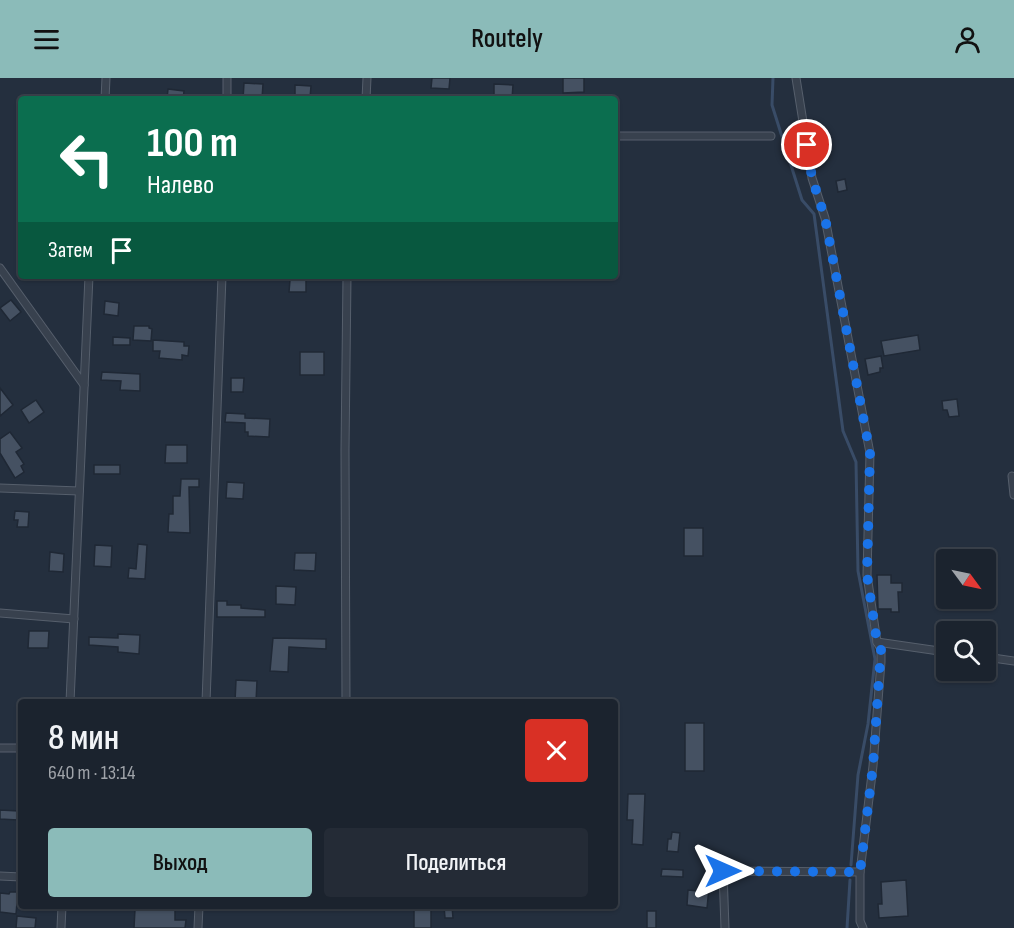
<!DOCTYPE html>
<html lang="ru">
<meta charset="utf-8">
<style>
:root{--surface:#1b232e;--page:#242b36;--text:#f1f3f6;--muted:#a0a4aa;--line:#39404a;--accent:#8bbbb9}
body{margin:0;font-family:"Sofia Sans Condensed",sans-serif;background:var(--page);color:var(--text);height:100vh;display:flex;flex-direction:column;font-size:22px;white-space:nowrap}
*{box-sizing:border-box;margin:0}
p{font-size:20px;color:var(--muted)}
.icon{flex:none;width:33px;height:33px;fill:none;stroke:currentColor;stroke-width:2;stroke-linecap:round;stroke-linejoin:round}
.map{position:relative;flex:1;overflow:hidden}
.panel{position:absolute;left:18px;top:621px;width:600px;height:210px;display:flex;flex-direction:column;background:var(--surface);border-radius:6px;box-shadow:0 2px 4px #0004,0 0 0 2px var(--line)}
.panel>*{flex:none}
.top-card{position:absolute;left:18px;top:18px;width:600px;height:183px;border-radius:6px;box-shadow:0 2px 4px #0004,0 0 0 2px var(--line);background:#0b6e4f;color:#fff;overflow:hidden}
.needle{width:39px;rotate:123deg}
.fabs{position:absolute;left:936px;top:471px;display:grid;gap:12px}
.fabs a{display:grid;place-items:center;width:60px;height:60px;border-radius:6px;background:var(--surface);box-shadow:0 2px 4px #0004,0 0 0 2px var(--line);font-size:30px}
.pin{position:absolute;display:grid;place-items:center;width:51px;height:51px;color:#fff;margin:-26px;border:3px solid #fff;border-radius:50%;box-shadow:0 2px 6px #0007}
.me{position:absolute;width:66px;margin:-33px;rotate:90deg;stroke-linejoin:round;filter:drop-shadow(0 0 4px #0008)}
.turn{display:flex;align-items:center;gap:21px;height:126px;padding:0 30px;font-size:27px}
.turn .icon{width:78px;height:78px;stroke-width:2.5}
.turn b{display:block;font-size:42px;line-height:51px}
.then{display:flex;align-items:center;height:57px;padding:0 30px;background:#0003;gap:12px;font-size:22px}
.round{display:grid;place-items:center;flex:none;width:63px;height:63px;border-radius:6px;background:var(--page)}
.overview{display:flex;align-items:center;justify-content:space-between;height:102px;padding:0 30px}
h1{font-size:36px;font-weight:600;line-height:45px}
.cta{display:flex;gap:12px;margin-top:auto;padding:12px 30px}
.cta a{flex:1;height:69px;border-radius:6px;background:var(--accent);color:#111;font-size:24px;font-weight:600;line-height:69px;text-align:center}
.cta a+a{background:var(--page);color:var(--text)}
header{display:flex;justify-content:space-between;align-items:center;height:78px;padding:0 30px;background:var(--accent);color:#111;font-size:27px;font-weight:600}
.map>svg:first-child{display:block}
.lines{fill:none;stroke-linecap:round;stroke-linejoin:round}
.stream{stroke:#394c67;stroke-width:3}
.building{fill:#455162;stroke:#1f2835;stroke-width:1.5}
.street-casing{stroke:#565f6c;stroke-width:9}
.street{stroke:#38414e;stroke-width:7}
.route{stroke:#1a73e8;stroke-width:10;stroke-dasharray:0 18}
</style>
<header><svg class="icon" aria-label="menu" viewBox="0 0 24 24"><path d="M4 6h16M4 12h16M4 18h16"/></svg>Routely<svg class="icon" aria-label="person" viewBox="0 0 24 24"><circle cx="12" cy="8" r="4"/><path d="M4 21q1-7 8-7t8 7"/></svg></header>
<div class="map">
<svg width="1014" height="850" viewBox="0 0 1014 850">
<rect width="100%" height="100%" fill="#242f3e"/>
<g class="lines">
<!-- stream -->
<g class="stream">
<polyline points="773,0 772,27 802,122 814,136 843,353 856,384 858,493 875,581 868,646 858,697 851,787"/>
<polyline points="847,850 850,802"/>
</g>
</g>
<!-- building -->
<g class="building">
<polygon points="432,0 450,0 449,11 431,10"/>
<polygon points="563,0 584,0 584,14 563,15"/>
<polygon points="244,5 263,6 262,21 243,21"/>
<polygon points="494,6 513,7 512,21 494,21"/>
<polygon points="295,7 311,8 310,20 295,20"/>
<polygon points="168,11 184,13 183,21 167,21"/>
<polygon points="845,101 847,112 838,114 836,103"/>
<polygon points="290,202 306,202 306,214 289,214"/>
<polygon points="11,222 21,234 10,243 0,230"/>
<polygon points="105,223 119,225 118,238 104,236"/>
<polygon points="134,248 149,248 149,250 152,251 151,263 133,262"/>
<polygon points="918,257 920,272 884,278 881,263"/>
<polygon points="113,259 130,260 130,267 113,267"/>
<polygon points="153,262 184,264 184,268 189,268 188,278 182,277 182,282 159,280 160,273 153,273"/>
<rect x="300" y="274" width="24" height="23"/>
<polygon points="881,278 883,290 880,290 880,294 868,297 865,281"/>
<polygon points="102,294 140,296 140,313 120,312 121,303 101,302"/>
<polygon points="231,300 244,300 243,314 231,314"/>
<polygon points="0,310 13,327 0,338"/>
<polygon points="957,321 959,338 949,339 947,332 943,332 942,323"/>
<polygon points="36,322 44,334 29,345 21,332"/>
<polygon points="226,335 245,336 245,340 270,341 269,359 248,358 248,354 245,354 245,345 225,344"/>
<polygon points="10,354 22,370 16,374 24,386 21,388 24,394 15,400 0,375 0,361"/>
<polygon points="166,367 187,367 187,385 165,385"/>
<rect x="94" y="387" width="26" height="9"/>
<polygon points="181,401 199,401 199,409 189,409 190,455 168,454 169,436 173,436 173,418 180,418"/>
<polygon points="227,404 244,405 243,421 226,420"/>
<polygon points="15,433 29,434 28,449 17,449 18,442 14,442"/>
<rect x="684" y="450" width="19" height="28"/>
<polygon points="138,466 147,467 145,501 128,500 129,490 136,491"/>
<polygon points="95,467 112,468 111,489 94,488"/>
<polygon points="50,474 64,476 63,494 49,493"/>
<polygon points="295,475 316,475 315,493 294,492"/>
<polygon points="986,477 993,477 994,496 986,496"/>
<polygon points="877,497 891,497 891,505 902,505 902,514 898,514 899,534 891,534 891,531 878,531"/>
<polygon points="276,508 296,509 295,527 276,526"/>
<polygon points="217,523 227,523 227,527 241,527 241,530 265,532 265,539 217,539"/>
<polygon points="29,553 49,553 48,570 28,570"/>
<polygon points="118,556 140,557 139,576 118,574 118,569 89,567 89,559 118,560"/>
<polygon points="273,560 326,561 326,571 289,569 288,594 270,593"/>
<polygon points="236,602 257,603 256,624 235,624"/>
<rect x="685" y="645" width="19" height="48"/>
<polygon points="628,716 645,716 643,767 632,766 633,742 627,742"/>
<polygon points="0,732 19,733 18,742 0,741"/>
<polygon points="672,754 680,755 678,774 667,773 668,761 671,761"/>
<polygon points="662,791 683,792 683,799 661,798"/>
<polygon points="906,802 908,838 879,840 878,826 882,826 881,804"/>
<polygon points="698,809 709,810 707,830 687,827 688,812 698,813"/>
<polygon points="10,814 18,814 16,836 0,834 0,815 9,816"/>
<rect x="414" y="828" width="17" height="22"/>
<polygon points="444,828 452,828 453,840 445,840"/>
<polygon points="135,831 175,831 175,842 186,842 185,850 134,850"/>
<rect x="647" y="833" width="9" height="17"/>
<polygon points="17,838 36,840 35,850 16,850"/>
</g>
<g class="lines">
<!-- street casing -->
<g class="street-casing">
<g id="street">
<polyline points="796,0 812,100 825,140 870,375 867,497 877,564 881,571 881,584 873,688 860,794 860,843 863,850"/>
<polyline points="105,21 106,0"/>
<polyline points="227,21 227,0"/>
<polyline points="366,21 367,0"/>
<polyline points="615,58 771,58"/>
<polyline points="0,190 84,307"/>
<polyline points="1012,398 1014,417"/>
<polyline points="0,410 79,413"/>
<polyline points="0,535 74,541"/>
<polyline points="877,564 946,574"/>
<polyline points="986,579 1014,583"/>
<polyline points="70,624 89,198"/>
<polyline points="206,624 222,198"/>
<polyline points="346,624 345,372 347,198"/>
<polyline points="0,670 21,670"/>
<polyline points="0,798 21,799"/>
<polyline points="61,850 62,828"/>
<polyline points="198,850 199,828"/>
<polyline points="725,850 723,793 860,794"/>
</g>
</g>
<!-- street -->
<use href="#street" class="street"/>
</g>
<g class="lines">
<!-- route -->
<polyline class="route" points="723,793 860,794 873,688 881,571 877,564 867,497 870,375 825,140 812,100 807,67"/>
</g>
</svg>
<div class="fabs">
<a><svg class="needle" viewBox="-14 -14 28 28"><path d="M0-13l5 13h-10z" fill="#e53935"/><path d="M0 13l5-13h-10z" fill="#a0a4aa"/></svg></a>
<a><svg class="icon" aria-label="search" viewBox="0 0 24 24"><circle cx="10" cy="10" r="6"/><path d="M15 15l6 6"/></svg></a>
</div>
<div class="pin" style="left:807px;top:67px;background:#d93025"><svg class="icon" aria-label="arrive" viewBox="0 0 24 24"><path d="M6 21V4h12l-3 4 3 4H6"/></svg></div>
<svg class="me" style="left:723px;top:793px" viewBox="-20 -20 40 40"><path d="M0-17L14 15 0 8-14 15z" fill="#1a73e8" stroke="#fff" stroke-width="4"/></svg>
<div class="top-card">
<div class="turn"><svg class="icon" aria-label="left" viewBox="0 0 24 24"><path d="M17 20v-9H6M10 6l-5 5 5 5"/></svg><div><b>100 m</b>Налево</div></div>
<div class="then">Затем<svg class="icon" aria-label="arrive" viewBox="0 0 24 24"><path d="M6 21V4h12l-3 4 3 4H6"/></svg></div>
</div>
<section class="panel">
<div class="overview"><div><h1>8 мин</h1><p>640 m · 13:14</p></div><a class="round" style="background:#d93025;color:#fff"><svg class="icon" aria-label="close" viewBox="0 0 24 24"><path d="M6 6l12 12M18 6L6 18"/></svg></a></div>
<div class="cta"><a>Выход</a><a>Поделиться</a></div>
</section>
</div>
